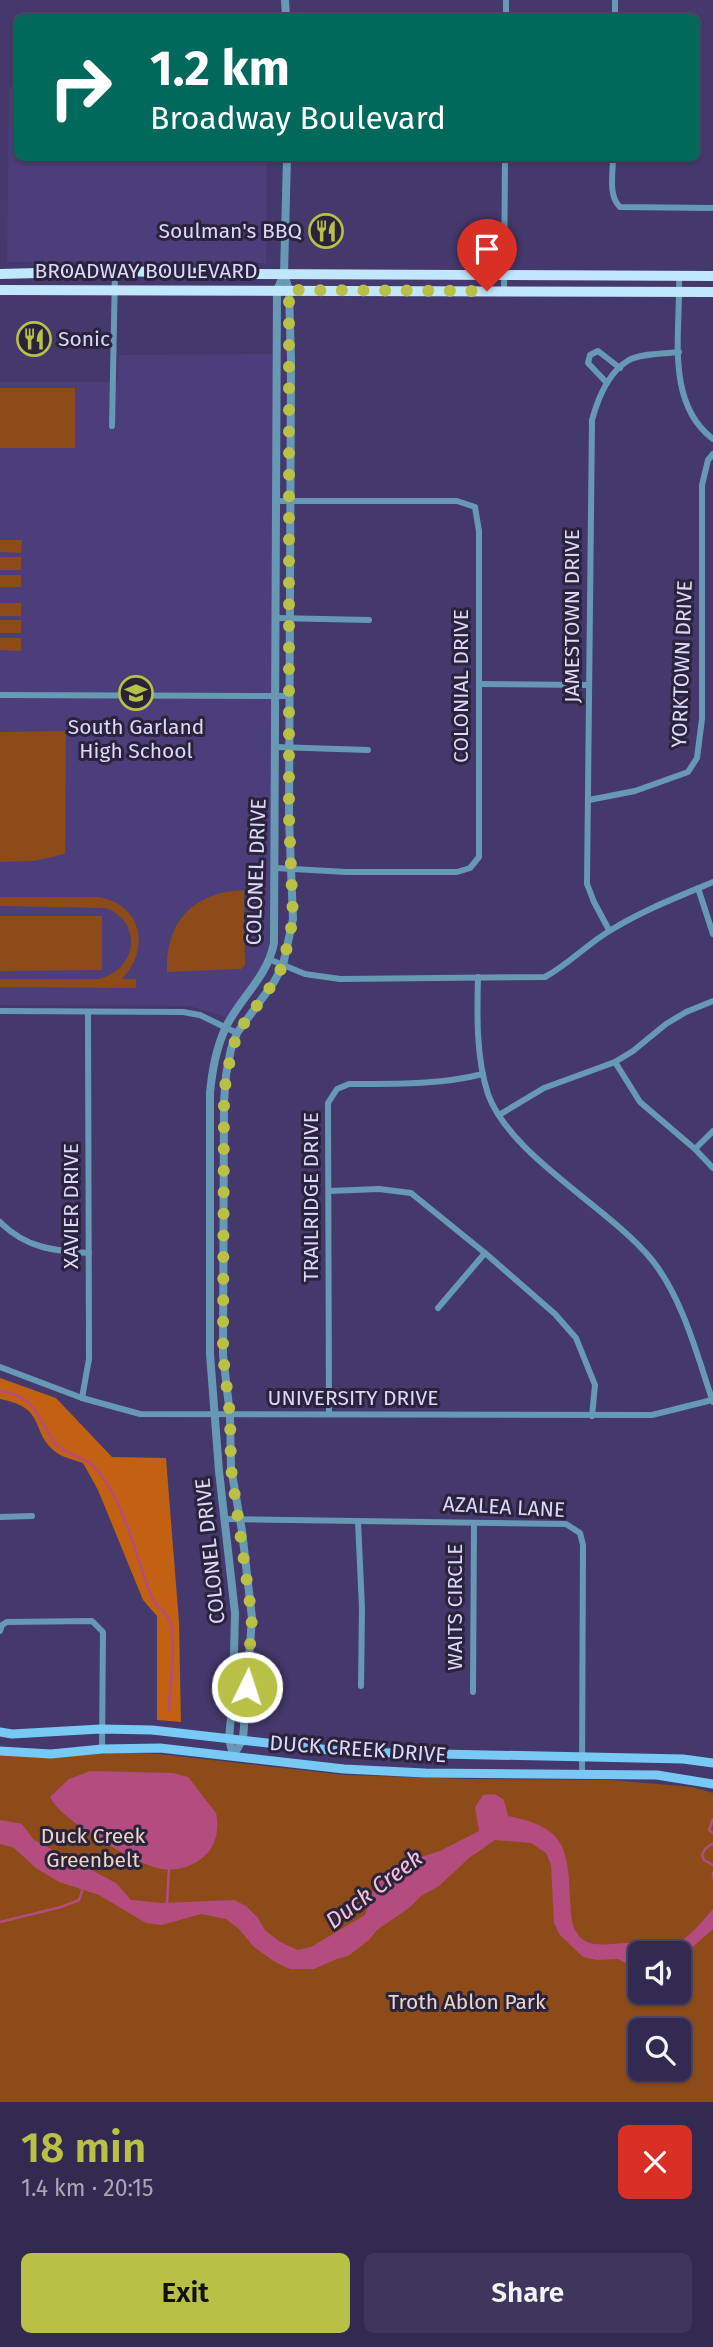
<!DOCTYPE html>
<meta charset="utf-8">
<style>
:root{--surface:#332a51;--page:#3e365b;--text:#f1f3f6;--muted:#a9a7b7;--line:#4e4668;--accent:#b9c046}
body{margin:0;font-family:"Fira Sans",sans-serif;background:var(--page);color:var(--text);height:100vh;display:flex;flex-direction:column;font-size:26px;white-space:nowrap}
*{box-sizing:border-box;margin:0}
p{font-size:23px;color:var(--muted)}
.icon{flex:none;width:38px;height:38px;fill:none;stroke:currentColor;stroke-width:2;stroke-linecap:round;stroke-linejoin:round}
.map{position:relative;height:2102px;overflow:hidden}
.side{display:flex;flex-direction:column;background:var(--surface);flex:1}
.side>*{flex:none}
.guide{position:absolute;left:14px;top:14px;width:686px;height:147px;border-radius:10px;box-shadow:0 2px 5px #0004,0 0 0 2px var(--line);background:#00695c;color:#fff;overflow:hidden}
.controls{position:absolute;left:628px;top:1941px;display:grid;gap:14px}
.controls a{display:grid;place-items:center;width:63px;height:63px;border-radius:10px;background:var(--surface);box-shadow:0 2px 5px #0004,0 0 0 2px var(--line);font-size:35px}
.pin{position:absolute;display:grid;place-items:center;width:60px;height:60px;color:#fff;margin:-72px -30px;border-radius:50% 50% 50% 0;rotate:-45deg;box-shadow:0 0 7px #0007}
.pin .icon{rotate:45deg}
.me{position:absolute;width:77px;margin:-38px;rotate:4deg;stroke-linejoin:round;filter:drop-shadow(0 0 5px #0008)}
.turn{display:flex;align-items:center;gap:24px;height:147px;padding:0 21px;font-size:32px}
.turn .icon{width:91px;height:91px;stroke-width:2.5}
.turn b{display:block;font-size:49px;line-height:60px}
.round{display:grid;place-items:center;flex:none;width:74px;height:74px;border-radius:10px;background:var(--page)}
.summary{display:flex;align-items:center;justify-content:space-between;height:119px;padding:0 21px}
h1{font-size:42px;font-weight:600;line-height:52px;color:var(--accent)}
.button{display:flex;gap:14px;margin-top:auto;padding:14px 21px}
.button a{flex:1;height:80px;border-radius:10px;background:var(--accent);color:#111;font-size:28px;font-weight:600;line-height:80px;text-align:center}
.button a+a{background:var(--page);color:var(--text)}
.map>svg:first-child{display:block}
.built{fill:#4c3e7a}
.green{fill:#8d4b1a;fill-rule:evenodd}
.forest{fill:#c16111}
.water{fill:#b54c7f}
.lines{fill:none;stroke-linecap:round;stroke-linejoin:round}
.stream{stroke:#b54c7f;stroke-width:2.5}
.minor{stroke:#6899b4;stroke-width:6}
.tertiary{stroke:#6899b4;stroke-width:8}
.secondary{stroke:#78c9f4;stroke-width:9}
.primary{stroke:#c0e7fc;stroke-width:10}
.route{stroke:#b9c046;stroke-width:12;stroke-dasharray:0 21.6}
.labels{text-anchor:middle;stroke-width:6;stroke-linejoin:round;paint-order:stroke}
.poi-label{font-size:21px;fill:#ddd8f8;stroke:#29243c;text-anchor:end}
.street-label{font-size:21px;fill:#ddd8f8;stroke:#29243c}
.park-label{font-size:21px;fill:#edd4c4;stroke:#29243c}
.water-label{font-size:23px;font-style:italic;fill:#f9c0d7;stroke:#29243c}
</style>
<div class="map">
<svg width="713" height="2102" viewBox="0 0 713 2102">
<rect width="100%" height="100%" fill="#44386c"/>
<!-- built -->
<g class="built">
<polygon points="9,87 17,87 18,158 267,158 266,263 7,262"/>
<polygon points="273,354 272,937 267,961 228,1018 190,1006 0,1005 0,382 118,382 119,355"/>
</g>
<!-- green -->
<g class="green">
<rect x="0" y="388" width="75" height="60"/>
<polygon points="0,540 22,540 21,553 0,552"/>
<rect x="0" y="557" width="21" height="13"/>
<rect x="0" y="575" width="21" height="12"/>
<rect x="0" y="603" width="21" height="13"/>
<rect x="0" y="620" width="21" height="13"/>
<polygon points="0,638 21,638 21,651 0,650"/>
<polygon points="66,731 65,854 34,861 0,862 0,732"/>
<path d="M244 890 245 965 241 969 167 972C165 922 193 892 244 890Z"/>
<path d="M0 897H97C142 903 151 949 122 979H136V988L0 987V979H98C137 971 144 923 106 908L0 906Z"/>
<polygon points="0,916 102,916 102,970 0,971"/>
<path d="M118 1752 159 1754 345 1775 470 1779 610 1780 692 1787 713 1793V2102H0V1754L58 1757ZM640 1953H679V1992H640ZM640 2030H679V2068H640Z"/>
</g>
<!-- forest -->
<path class="forest" d="M0 1378 56 1398 112 1457 166 1458 179 1622 181 1722 157 1720V1616L143 1600 98 1490 83 1463C75 1460 64 1458 57 1453 29 1432 48 1408 0 1399Z"/>
<!-- water -->
<g class="water">
<path d="M90 1771 173 1773 188 1777 216 1813C219 1825 217 1840 210 1850 198 1866 176 1873 157 1868 133 1862 58 1818 50 1797L69 1779Z"/>
<path d="M495 1794 504 1800 508 1816C564 1827 568 1846 570 1898 571 1908 570 1921 575 1930 585 1951 610 1943 628 1943 642 1943 654 1953 669 1947 687 1941 701 1923 713 1909V1929L679 1959V1953H640V1970L618 1959 597 1960 583 1957 559 1934 554 1923 551 1865 546 1853 531 1843 495 1840 469 1858 439 1886 421 1896 409 1908 377 1930 369 1940 348 1956 337 1959 314 1969H290L275 1962 254 1947 239 1929 226 1919 201 1914 162 1925 146 1923 99 1895 59 1882 36 1868 14 1848 0 1844V1820L22 1824 34 1840 116 1883 131 1900 162 1903 234 1900 246 1906 258 1918 265 1930 280 1942 298 1950 311 1947 365 1915 375 1884 392 1866 440 1851 479 1831 475 1807 483 1795Z"/>
</g>
<g class="lines">
<!-- stream -->
<g class="stream">
<path d="M0 1391C37 1396 36 1417 55 1443 65 1456 83 1454 95 1468 126 1503 134 1553 151 1595 156 1609 171 1613 172 1630 175 1656 170 1685 169 1711"/>
<polyline points="713,1819 709,1830 713,1833"/>
<polyline points="713,1843 705,1849 702,1855 704,1860 713,1865"/>
<polyline points="713,1873 713,1878"/>
<polyline points="167,1903 169,1868"/>
<polyline points="0,1922 61,1907 79,1900 83,1888"/>
</g>
<!-- minor -->
<g class="minor">
<polyline points="506,18 506,0"/>
<polyline points="615,18 615,0"/>
<path d="M613 158C613 173 608 196 620 207L713 208"/>
<path d="M679 276C681 329 664 402 713 439"/>
<polyline points="504,291 505,158"/>
<polyline points="607,383 588,363 590,355 598,351 620,368"/>
<polyline points="112,426 115,271"/>
<polyline points="276,501 457,501 475,507 479,531 479,857 470,868 457,872 346,872 276,868"/>
<polyline points="276,618 369,620"/>
<polyline points="479,684 589,685"/>
<polyline points="0,695 290,696"/>
<polyline points="276,747 368,750"/>
<polyline points="589,800 635,791 688,772 697,758 702,719 702,485 708,460 713,454"/>
<polyline points="698,888 713,934"/>
<path d="M609 930 594 902 587 884 592 420C598 398 608 372 629 360 643 353 664 354 679 352"/>
<path d="M271 960 305 974 340 979 545 977C569 964 587 944 611 930 643 910 678 897 713 882"/>
<path d="M478 977C477 1015 476 1057 488 1094 510 1156 609 1207 652 1260 683 1299 697 1355 713 1402"/>
<polyline points="0,1011 183,1012 200,1015 237,1033"/>
<polyline points="615,1062 640,1102 695,1149 713,1168"/>
<polyline points="499,1115 544,1088 615,1062 633,1051 666,1024 686,1012 713,1001"/>
<polyline points="695,1149 713,1131"/>
<polyline points="329,1191 379,1189 411,1193 485,1253 555,1314 576,1338 595,1385 592,1416"/>
<path d="M0 1222C26 1248 54 1251 89 1253"/>
<polyline points="438,1308 485,1253"/>
<polyline points="0,1367 82,1398 140,1414 652,1415 712,1400"/>
<polyline points="82,1398 89,1359 88,1012"/>
<path d="M329 1414 328 1103 337 1089 349 1084C394 1084 439 1085 483 1074"/>
<polyline points="0,1517 32,1516"/>
<polyline points="225,1519 566,1524 580,1533 583,1545 582,1774"/>
<polyline points="358,1521 362,1608 361,1686"/>
<polyline points="0,1631 2,1625 7,1622 92,1621 103,1632 102,1749"/>
<polyline points="473,1692 474,1523"/>
</g>
<!-- tertiary -->
<g class="tertiary">
<polyline points="285,0 286,18"/>
<path d="M233 1756 229 1738 233 1696 235 1613 219 1471 210 1354V1093C212 1071 216 1049 225 1029 239 998 267 979 274 943L277 290 284 274 287 158"/>
<polyline points="233,1756 243,1739 252,1618 242,1531 231,1468 230,1415 223,1355 224,1102 226,1075 231,1049 237,1033 274,982 283,965 293,919 289,818 291,361 289,290 284,274"/>
</g>
<!-- secondary -->
<g class="secondary">
<polyline points="0,1732 12,1734 101,1729 152,1730 348,1752 683,1759 713,1763"/>
<polyline points="0,1751 51,1754 102,1749 160,1748 344,1769 425,1773 657,1775 713,1784"/>
</g>
<!-- primary -->
<g class="primary">
<polyline points="0,274 115,271 249,274 713,276"/>
<polyline points="0,290 713,292"/>
</g>
</g>
<g class="lines">
<!-- route -->
<polyline class="route" points="247,1687 252,1618 231,1468 230,1415 223,1355 224,1102 226,1076 237,1033 274,982 283,965 293,919 289,817 289,290 487,291"/>
</g>
<!-- icons -->
<defs>
<g id="restaurant-ring" transform="scale(1.75)"><circle r="9.5" fill="#29243c" stroke="#b9c046" stroke-width="1.5"/><path d="M-5-6h1v4h1v-4h1v4h1v-4h1v5L-1.5 .5V6h-2V.5L-5-1ZM5-6V6H3V1.5H1.5Q1.5-4 5-6Z" fill="#b9c046"/></g>
<g id="school-ring" transform="scale(1.75)"><circle r="9.5" fill="#29243c" stroke="#b9c046" stroke-width="1.5"/><path d="M0-5L7-2L0 1L-7-2ZM-4 1L0 2.5L4 1V4Q0 6-4 4Z" fill="#b9c046"/></g>
</defs>
<g fill-rule="evenodd">
<use href="#restaurant-ring" x="326" y="231"/>
<use href="#restaurant-ring" x="34" y="339"/>
<use href="#school-ring" x="136" y="693"/>
</g>
<g class="labels">
<!-- poi labels -->
<g class="poi-label">
<text x="302" y="238">Soulman's BBQ</text>
<text x="58" y="346" text-anchor="start">Sonic</text>
<text x="136" y="734" text-anchor="middle">South Garland<tspan x="136" dy="24">High School</tspan></text>
</g>
<!-- street labels -->
<g class="street-label">
<text x="146" y="278">BROADWAY BOULEVARD</text>
<text transform="translate(572 616) rotate(-90)" y="7">JAMESTOWN DRIVE</text>
<text transform="translate(682 664) rotate(-88)" y="7">YORKTOWN DRIVE</text>
<text transform="translate(461 686) rotate(-90)" y="7">COLONIAL DRIVE</text>
<text transform="translate(256 872) rotate(-88)" y="7">COLONEL DRIVE</text>
<text transform="translate(311 1197) rotate(-90)" y="7">TRAILRIDGE DRIVE</text>
<text transform="translate(71 1206) rotate(-90)" y="7">XAVIER DRIVE</text>
<text x="353" y="1405">UNIVERSITY DRIVE</text>
<text transform="translate(504 1507) rotate(3)" y="7">AZALEA LANE</text>
<text transform="translate(210 1551) rotate(-96)" y="7">COLONEL DRIVE</text>
<text transform="translate(455 1607) rotate(-90)" y="7">WAITS CIRCLE</text>
<text transform="translate(358 1749) rotate(4)" y="7">DUCK CREEK DRIVE</text>
</g>
<!-- park labels -->
<g class="park-label">
<text x="93" y="1843">Duck Creek<tspan x="93" dy="24">Greenbelt</tspan></text>
<text x="467" y="2009">Troth Ablon Park</text>
</g>
<!-- water labels -->
<g class="water-label">
<text transform="translate(374 1889) rotate(-37)" y="8">Duck Creek</text>
</g>
</g>
</svg>
<div class="controls">
<a><svg class="icon" aria-label="sound" viewBox="0 0 24 24"><path d="M4 9h4l5-4v14l-5-4H4zM17 9q2 3 0 6"/></svg></a>
<a><svg class="icon" aria-label="search" viewBox="0 0 24 24"><circle cx="10" cy="10" r="6"/><path d="M15 15l6 6"/></svg></a>
</div>
<div class="pin" style="left:487px;top:291px;background:#d93025"><svg class="icon" aria-label="arrive" viewBox="0 0 24 24"><path d="M6 21V4h12l-3 4 3 4H6"/></svg></div>
<svg class="me" style="left:247px;top:1687px" viewBox="-20 -20 40 40"><circle r="17" fill="#b9c046" stroke="#fff" stroke-width="3"/><path d="M0-11L8 9 0 5-8 9z" fill="#fff"/></svg>
<div class="guide">
<div class="turn"><svg class="icon" aria-label="right" viewBox="0 0 24 24"><path d="M7 20v-9h11M14 6l5 5-5 5"/></svg><div><b>1.2 km</b>Broadway Boulevard</div></div>
</div>
</div>
<section class="side">
<div class="summary"><div><h1>18 min</h1><p>1.4 km · 20:15</p></div><a class="round" style="background:#d93025;color:#fff"><svg class="icon" aria-label="close" viewBox="0 0 24 24"><path d="M6 6l12 12M18 6L6 18"/></svg></a></div>
<div class="button"><a>Exit</a><a>Share</a></div>
</section>
